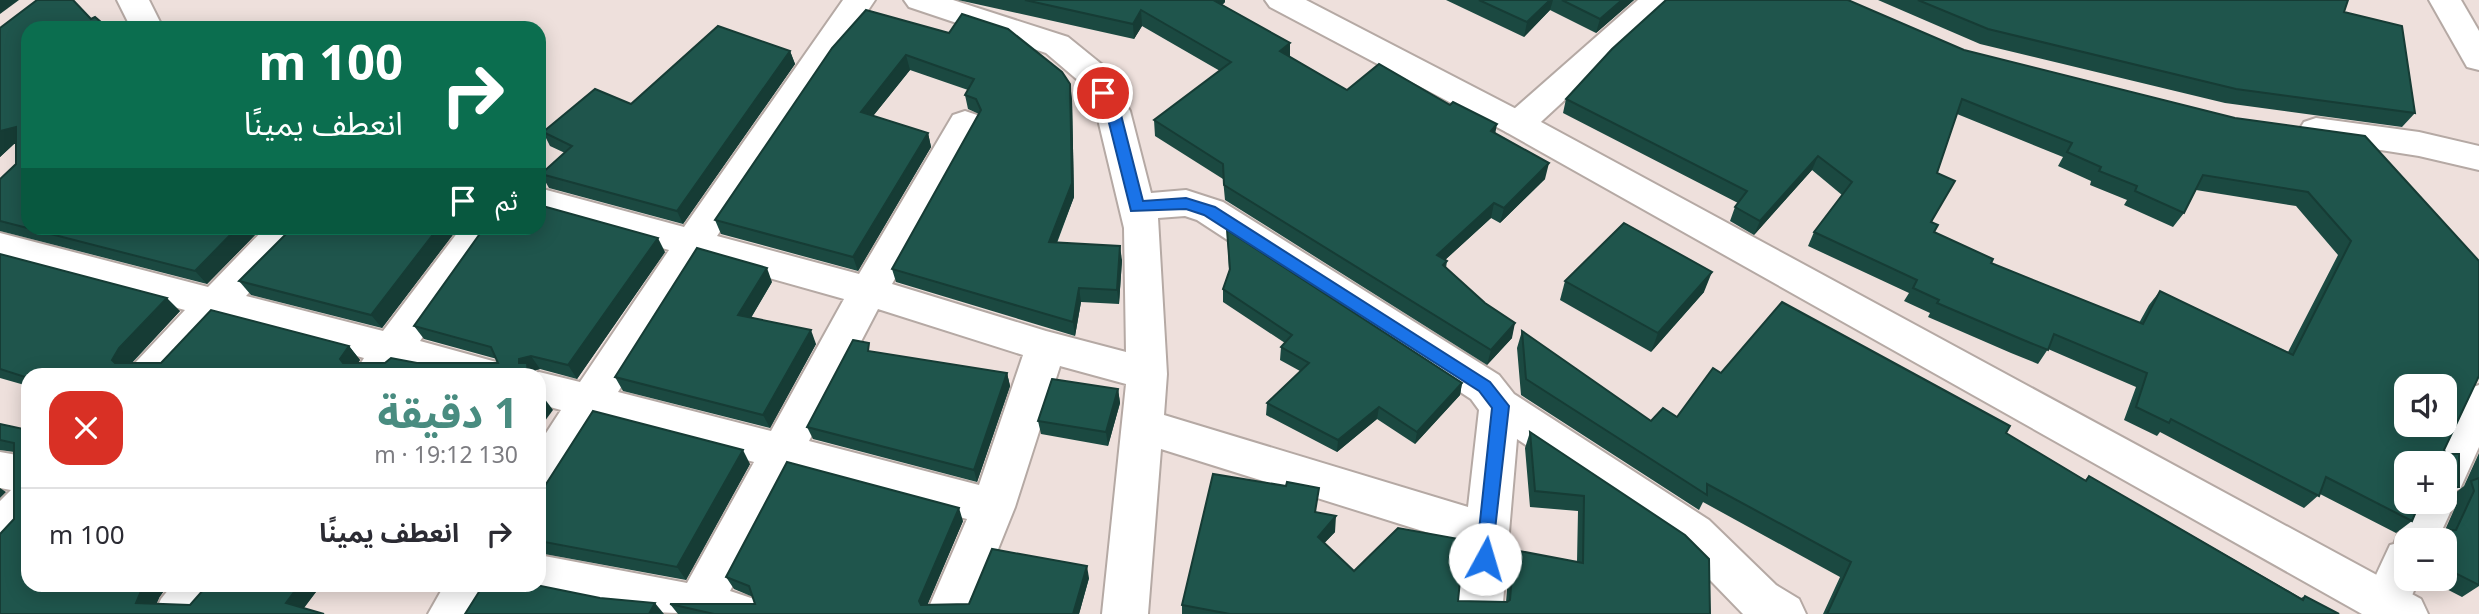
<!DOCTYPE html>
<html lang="ar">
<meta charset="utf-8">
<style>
:root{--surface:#fff;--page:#f7f7f7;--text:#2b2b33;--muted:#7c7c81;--line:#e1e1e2;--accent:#498c80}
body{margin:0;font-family:"Noto Sans","Noto Sans Arabic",sans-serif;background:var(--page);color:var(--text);direction:rtl;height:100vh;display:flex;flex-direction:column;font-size:26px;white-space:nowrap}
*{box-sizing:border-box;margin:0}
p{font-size:23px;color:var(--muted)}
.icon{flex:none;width:38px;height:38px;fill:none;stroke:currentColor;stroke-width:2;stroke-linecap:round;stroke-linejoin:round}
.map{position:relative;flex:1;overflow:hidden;direction:ltr}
.side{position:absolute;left:21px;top:368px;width:525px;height:224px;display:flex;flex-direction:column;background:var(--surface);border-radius:21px;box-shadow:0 4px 18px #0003;direction:rtl}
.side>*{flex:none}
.hud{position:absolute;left:21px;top:21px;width:525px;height:214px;border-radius:21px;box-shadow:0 4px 18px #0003;direction:rtl;background:#0b6e4f;color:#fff;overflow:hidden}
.buttons{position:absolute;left:2394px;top:374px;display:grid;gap:14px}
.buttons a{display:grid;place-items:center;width:63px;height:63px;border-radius:14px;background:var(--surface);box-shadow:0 4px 18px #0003;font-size:35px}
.pin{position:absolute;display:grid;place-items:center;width:60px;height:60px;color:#fff;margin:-30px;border:4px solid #fff;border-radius:50%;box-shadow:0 2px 7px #0007}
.me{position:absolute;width:77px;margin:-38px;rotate:6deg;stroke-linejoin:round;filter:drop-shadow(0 0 5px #0008)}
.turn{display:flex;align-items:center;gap:24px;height:147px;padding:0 28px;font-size:32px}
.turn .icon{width:91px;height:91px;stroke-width:2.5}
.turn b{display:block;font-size:49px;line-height:60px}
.then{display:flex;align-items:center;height:66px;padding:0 28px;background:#0003;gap:14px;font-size:26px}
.round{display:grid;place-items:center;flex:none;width:74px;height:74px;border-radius:21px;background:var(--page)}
.overview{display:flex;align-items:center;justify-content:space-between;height:119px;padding:0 28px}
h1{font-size:42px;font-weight:700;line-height:52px;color:var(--accent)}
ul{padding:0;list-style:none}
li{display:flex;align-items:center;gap:21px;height:91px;padding:0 28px;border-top:2px solid var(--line)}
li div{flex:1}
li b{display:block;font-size:26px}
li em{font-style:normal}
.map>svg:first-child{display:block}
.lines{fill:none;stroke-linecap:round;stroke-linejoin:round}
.minor-casing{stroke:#b5a9a4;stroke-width:4}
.tertiary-casing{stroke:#b5a9a4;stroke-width:4}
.minor{fill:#fff;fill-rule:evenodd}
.tertiary{fill:#fff;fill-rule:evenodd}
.wall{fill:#1b4941;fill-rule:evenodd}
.shaded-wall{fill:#163c35}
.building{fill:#1f554c;stroke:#163c35;stroke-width:2;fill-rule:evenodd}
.route{fill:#1a73e8;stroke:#114b97;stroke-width:2}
</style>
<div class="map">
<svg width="2479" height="614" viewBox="0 0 2479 614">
<rect width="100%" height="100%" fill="#eee0dc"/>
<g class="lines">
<!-- minor casing -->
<g class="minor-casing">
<g id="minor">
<polygon points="117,0 149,0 163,28 131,28"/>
<path d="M843 0H875L717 236 859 274 953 115 965 111 977 115 982 123 892 284 1046 331 1126 352 1124 228 1096 111 1080 82 1046 53 909 7 904 0H953L1068 37 1105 67 1130 111 1151 193 1186 190 1223 202 1499 375 1514 394 1709 520 1776 585 1799 599 1806 614H1743L1679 548 1517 439 1502 614H1456L1464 544 1161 449 1148 614H1102L1126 384 1060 366 1015 507 972 614H926L967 519 792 472 730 591 754 599 761 614C681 614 599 614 523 589L521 584H539V555L687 583 754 462 599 421 554 492 539 497V444L561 410 539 404V374H530L539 372 580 382 669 250 539 214V188L684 227ZM1185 216 1197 220 1471 399 1479 410 1468 507 1164 415 1167 374 1158 218ZM702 259 844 299 771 431 618 392ZM878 309 1023 355 979 485 809 441Z"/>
<polygon points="1638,0 1673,0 1530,132 1518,136 1506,132 1501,124 1506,116"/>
<polygon points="2429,0 2461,0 2479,31 2479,70 2467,67"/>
<polygon points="2316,118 2419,132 2479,146 2479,170 2419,156 2304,138 2299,130 2304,122"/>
<polygon points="265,228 305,228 300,238 246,296 383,331 461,228 499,228 420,341 500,363 506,374 427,374 401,368 396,374 354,374 364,358 223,320 173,374 129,374 135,363 185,310 0,261 0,233 208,287"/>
<polygon points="2479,385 2479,447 2460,489 2450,492 2455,502 2437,541 2406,541 2406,579 2419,579 2404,614 2368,614 2363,603 2390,545 2394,544 2411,502 2445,502 2445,464 2430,464 2465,390"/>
<polygon points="0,452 28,457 28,531 15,545 0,550 0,501 11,490 0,488"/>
<polygon points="173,584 224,584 218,598 205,614 154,614 161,599"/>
<polygon points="445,584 494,584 477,614 428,614"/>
</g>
</g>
<!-- tertiary casing -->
<g class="tertiary-casing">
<polygon id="tertiary" points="1265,0 1306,0 1530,116 2421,599 2428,614 2362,614 1506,132 1270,7"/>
</g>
<!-- minor -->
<use href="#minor" class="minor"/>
<!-- tertiary -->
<use href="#tertiary" class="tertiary"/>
</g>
<!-- wall -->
<g class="wall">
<polygon points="37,0 73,0 91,19 95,17 108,28 28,28 28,228 262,228 207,284 0,231 0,179 16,164 16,144 14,144 0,157 0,28"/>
<polygon points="958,0 1225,0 1225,2 1222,5 1290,57 1347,90 1495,133 1545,179 1500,223 1491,218 1445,260 1447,261 1446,268 1512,338 1487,365 1225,200 1223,179 1155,136 1154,120 1220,71 1142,26 1134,39"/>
<polygon points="1446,0 1634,0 1596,33 1550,10 1524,37"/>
<polygon points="1878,0 2348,0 2344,12 2415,113 2402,127 2225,103 1980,44"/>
<polygon points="866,10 1072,99 1074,197 1057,243 1122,260 1119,304 1081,302 1075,336 896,282 892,269 979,114 968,109 965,95 968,90 910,70 873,116 928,133 931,147 858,271 721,234 715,220"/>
<path d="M1964 50 2235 118 2365 136 2474 385 2444 450 2459 487 2445 498V464H2406L2412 521 2396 533 2320 494 2304 508 2160 432 2157 436 2124 420 2136 387 2048 349 2038 364 2011 353 1928 317 1930 313 1904 301 1909 293 1808 246 1814 232 1842 195 1812 170 1754 235 1730 221 1735 207 1738 203 1563 113 1566 99ZM1957 114 2063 157 2058 166 2091 181 2090 185 2127 200 2124 205 2173 227 2184 213 2196 190 2296 206 2338 255 2288 352 2160 291 2149 305 2139 323 1991 263 1934 232 1931 222 1937 173Z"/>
<polygon points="790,51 795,64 683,224 549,188 541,174 565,153 550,146 543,132 631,104"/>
<polygon points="458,228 382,328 251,295 239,281"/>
<polygon points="1227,230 1462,383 1460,395 1415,444 1377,419 1337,452 1266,415 1267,403 1300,371 1280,360 1281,347 1285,343 1223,302 1223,289 1229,271"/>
<polygon points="665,252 577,379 540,369 533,371 28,374 28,386 0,378 0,254 180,311 132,363 161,363 349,346 360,360 357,363 498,363 497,359 424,339 414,326"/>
<polygon points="1565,281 1704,292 1651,352 1560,300"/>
<polygon points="772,282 751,318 816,344 770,428 623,391 615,377"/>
<polygon points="1522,331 1651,421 1677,417 1721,373 2006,433 2085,480 2089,476 2301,598 2305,596 2339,614 1823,614 1840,577 1703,502 1699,510 1521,395 1517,348"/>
<polygon points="872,352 1007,373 1010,386 977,482 813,439 807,427"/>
<polygon points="1118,389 1120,403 1108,446 1041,434 1038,421"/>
<polygon points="0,424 28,430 28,584 159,598 156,604 190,605 205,588 207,584 322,584 304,608 0,614 14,519 14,452 0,450"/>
<polygon points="1530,432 1710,614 1182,614 1182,605 1286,486 1316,512 1335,532 1324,543 1354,571 1458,601 1506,602 1509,565 1514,550 1577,562 1578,511 1530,507 1525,448"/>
<polygon points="2479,453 2479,586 2462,597 2427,579 2445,579 2445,541 2413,541 2425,531 2445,530 2457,503 2454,494 2464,486"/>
<polygon points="750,464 686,580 539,553 539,495"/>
<polygon points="963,521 927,605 969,604 1089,578 1079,614 678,614 670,604 755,604 753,597 734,589 726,577"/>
</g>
<!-- shaded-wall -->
<g class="shaded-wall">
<polygon points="0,0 19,0 0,14"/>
<polygon points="1211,0 1225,0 1225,2 1212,14"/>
<polygon points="1550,0 1553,0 1550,10 1524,37 1527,22"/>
<polygon points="1622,0 1634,0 1596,33 1600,19"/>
<polygon points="1141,10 1142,26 1134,39 1133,24"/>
<polygon points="1290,43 1290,58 1280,51"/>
<polygon points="790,51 795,64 683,224 677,211"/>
<polygon points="906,55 910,70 865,126 861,112"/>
<polygon points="1070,84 1072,99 1074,197 1051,256 1049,242"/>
<polygon points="1497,124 1494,140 1491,131"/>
<polygon points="16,127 28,141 14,144 0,157 0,131"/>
<polygon points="928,133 931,147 858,271 853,257"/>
<polygon points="1818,156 1812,170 1754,235 1760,221"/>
<polygon points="1549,163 1545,179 1500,223 1504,208"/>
<polygon points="1494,203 1491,218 1434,270 1437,255"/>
<polygon points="237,228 262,228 207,284 195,271"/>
<polygon points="438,228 458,228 382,328 371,315"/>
<polygon points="658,238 665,252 577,379 568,365"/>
<polygon points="1120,246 1122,260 1119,304 1117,290"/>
<polygon points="767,268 772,282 744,329 738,315"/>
<polygon points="1712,272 1704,292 1651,352 1658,333"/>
<polygon points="1079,288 1081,302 1075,336 1073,322"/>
<polygon points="167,298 180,311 133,361 127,373 115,363 112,360 119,348"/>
<polygon points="1515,323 1512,338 1487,365 1491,350"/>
<polygon points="811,330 816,344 770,428 763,415"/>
<polygon points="349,346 360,360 352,373 343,363 340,359"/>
<polygon points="531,356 540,369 533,371 535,374 527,374 519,363 519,359"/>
<polygon points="1007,373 1010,386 977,482 974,470"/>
<polygon points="1462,383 1460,395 1415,444 1417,432"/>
<polygon points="1118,389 1120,403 1108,446 1106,432"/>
<polygon points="544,398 553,410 539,429 539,404"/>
<polygon points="1379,407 1377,419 1337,452 1338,440"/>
<polygon points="743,450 750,464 686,580 677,567"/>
<polygon points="0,488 6,492 0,498"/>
<polygon points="959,508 963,521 924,613 919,601"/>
<polygon points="1336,516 1335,532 1316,552 1318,537"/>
<polygon points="1087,566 1089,578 1079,614 1073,614"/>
<polygon points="144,584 169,584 159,598 152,614 136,603"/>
<polygon points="300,584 322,584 299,614 286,603"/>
<polygon points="655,603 664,614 649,614"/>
</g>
<!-- building -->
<g class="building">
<polygon points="37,0 73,0 91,19 95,17 108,28 28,28 28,228 237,228 195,271 0,221 0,179 16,164 16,127 0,131 0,28"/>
<polygon points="1025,0 1213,0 1290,43 1280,51 1347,90 1379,64 1450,105 1453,102 1497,124 1491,131 1549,163 1504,208 1494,203 1437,255 1447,261 1443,265 1485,303 1515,323 1491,350 1224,185 1223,164 1154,120 1231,62 1141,10 1133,24"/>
<polygon points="1479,0 1550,0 1527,22"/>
<polygon points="1562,0 1622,0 1600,19"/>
<path d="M1666 0H1848L1964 50 2235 118 2365 136 2479 261V376L2444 450 2446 454H2459V487H2445V464H2406V502H2420L2412 521 2326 477 2319 496 2171 419 2169 423 2136 407 2147 373 2054 334 2048 350 2021 339 1937 303 1939 300 1913 288 1917 280 1814 232 1852 182 1818 156 1760 221 1735 207 1747 191 1566 99 1612 49ZM1962 99 2072 143 2067 152 2101 167 2099 171 2137 186 2135 191 2184 213 2203 175 2308 192 2351 241 2293 355 2160 291 2143 324 1991 263 1993 259 1934 232 1938 225 1931 222 1955 181 1937 173ZM2406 387H2445V425H2406Z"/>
<polygon points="1918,0 2348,0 2344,12 2402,26 2415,113 2236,89 1988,29"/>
<polygon points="866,10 949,33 962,14 1008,29 1062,72 1070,84 1072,183 1049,242 1120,246 1117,290 1079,288 1073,322 892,269 981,110 976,99 965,95 974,79 906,55 861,112 928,133 853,257 715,220 832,48"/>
<polygon points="718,26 790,51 677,211 541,174 572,146 543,132 595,89 631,104"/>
<polygon points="539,205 658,238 568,365 531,356 519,359 519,363 527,363 528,374 28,374 28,378 0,369 0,254 167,298 119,348 112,360 115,363 161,363 211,310 349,346 340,359 343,363 385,363 391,358 417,363 498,363 491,347 414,326 484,228 539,228"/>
<polygon points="1624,223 1712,272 1658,333 1565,281"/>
<polygon points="292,228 438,228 371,315 239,281"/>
<polygon points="1227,230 1462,383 1417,432 1379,407 1338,440 1267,403 1309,363 1281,347 1292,335 1223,289 1230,269"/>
<polygon points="697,248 767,268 738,315 811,330 763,415 615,377"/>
<polygon points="1782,302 2010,426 2006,433 2086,481 2089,476 2303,600 2305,596 2339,614 1827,614 1851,562 1707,484 1707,495 1526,379 1522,331 1651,421 1663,408 1677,417 1713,368 1721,373"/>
<polygon points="853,340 869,343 868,351 1007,373 974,470 807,427"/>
<polygon points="1052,379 1118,389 1106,432 1038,421"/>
<polygon points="539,396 544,398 539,404"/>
<polygon points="593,411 743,450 677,567 539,541 539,495"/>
<polygon points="0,424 28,430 28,584 144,584 136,603 190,605 205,588 207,584 300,584 286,603 324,614 0,614 0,534 14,519 14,443 0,440"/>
<polygon points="1530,432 1685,535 1709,559 1710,614 1230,614 1182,605 1213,474 1286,486 1287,482 1319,488 1315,512 1336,516 1318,537 1354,571 1398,528 1464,540 1458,601 1507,602 1510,600 1514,550 1583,563 1584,496 1535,491"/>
<polygon points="787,462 959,508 919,601 921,605 969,604 992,549 1087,566 1073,614 714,614 670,604 755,604 749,586 726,577"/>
<polygon points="2479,478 2479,585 2445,568 2445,541 2425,541 2425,531 2456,530 2474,491 2471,481"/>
<polygon points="484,584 531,584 600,598 655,603 649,614 465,614"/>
</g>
<!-- route -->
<polygon class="route" points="1103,88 1108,90 1120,111 1143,201 1186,198 1215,207 1490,382 1509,406 1491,565 1485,568 1478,565 1476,559 1492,408 1479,391 1204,215 1186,209 1131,211 1106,111 1096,93"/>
</svg>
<div class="buttons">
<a><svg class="icon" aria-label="sound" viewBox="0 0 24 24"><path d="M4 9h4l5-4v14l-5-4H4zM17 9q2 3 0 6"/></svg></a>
<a>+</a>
<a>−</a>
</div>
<div class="pin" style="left:1103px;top:93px;background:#d93025"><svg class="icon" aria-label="arrive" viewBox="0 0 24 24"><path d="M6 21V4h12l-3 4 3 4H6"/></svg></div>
<svg class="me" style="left:1485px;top:559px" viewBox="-20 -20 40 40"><circle r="19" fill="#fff"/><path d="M0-13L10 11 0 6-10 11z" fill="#1a73e8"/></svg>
<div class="hud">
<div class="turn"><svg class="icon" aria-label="right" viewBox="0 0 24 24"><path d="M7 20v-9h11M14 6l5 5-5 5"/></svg><div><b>100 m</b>انعطف يمينًا</div></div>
<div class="then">ثم<svg class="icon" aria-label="arrive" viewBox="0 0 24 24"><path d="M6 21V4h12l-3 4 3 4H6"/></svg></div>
</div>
<section class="side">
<div class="overview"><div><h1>1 دقيقة</h1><p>130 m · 19:12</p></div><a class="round" style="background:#d93025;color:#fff"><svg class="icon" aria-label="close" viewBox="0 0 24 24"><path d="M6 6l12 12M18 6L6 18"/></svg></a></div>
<ul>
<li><svg class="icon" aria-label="right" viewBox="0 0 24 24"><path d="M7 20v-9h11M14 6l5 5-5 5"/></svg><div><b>انعطف يمينًا</b></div><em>100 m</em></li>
</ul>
</section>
</div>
